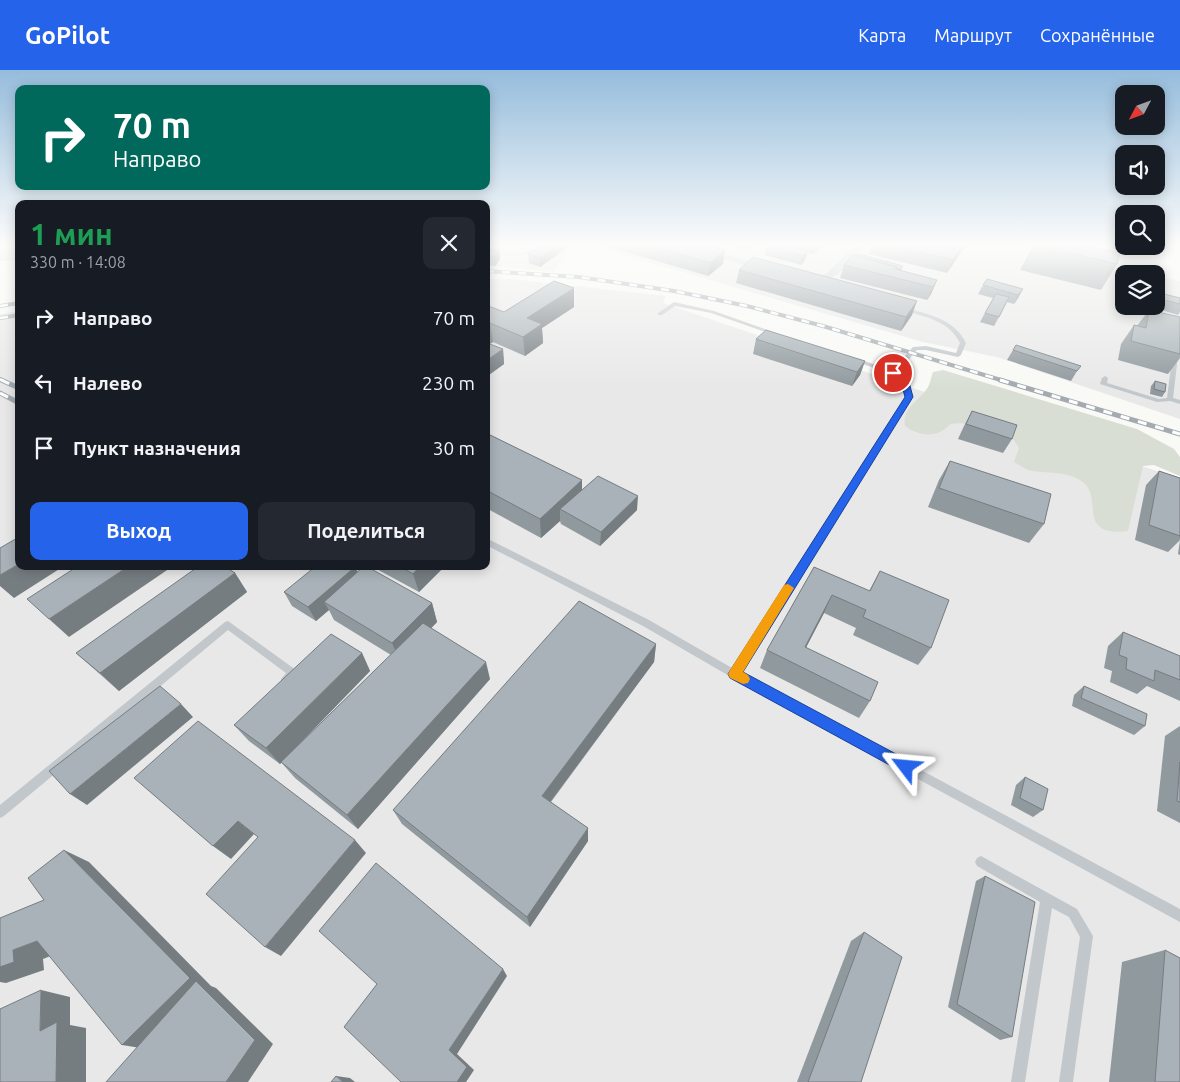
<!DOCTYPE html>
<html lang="ru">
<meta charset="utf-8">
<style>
:root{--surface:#171b24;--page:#242831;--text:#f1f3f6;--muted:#9ea1a6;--accent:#2563eb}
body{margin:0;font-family:Ubuntu,sans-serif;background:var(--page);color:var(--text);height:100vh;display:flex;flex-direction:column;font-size:19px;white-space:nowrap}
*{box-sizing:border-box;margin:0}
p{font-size:16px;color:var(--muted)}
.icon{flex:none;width:28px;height:28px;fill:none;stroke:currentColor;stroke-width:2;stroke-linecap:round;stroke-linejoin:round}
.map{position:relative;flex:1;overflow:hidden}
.panel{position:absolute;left:15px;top:130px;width:475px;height:370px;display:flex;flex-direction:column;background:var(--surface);border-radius:10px;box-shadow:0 2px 12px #0003}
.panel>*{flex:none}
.hud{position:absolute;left:15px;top:15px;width:475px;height:105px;border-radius:10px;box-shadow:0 2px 12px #0003;background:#00695c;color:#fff;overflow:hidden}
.needle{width:32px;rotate:229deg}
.controls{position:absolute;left:1115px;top:15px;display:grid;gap:10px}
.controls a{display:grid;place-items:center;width:50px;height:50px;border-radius:10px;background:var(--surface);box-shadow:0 2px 12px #0003;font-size:25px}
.pin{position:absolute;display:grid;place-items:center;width:42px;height:42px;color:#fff;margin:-21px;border:2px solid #fff;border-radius:50%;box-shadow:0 1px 5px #0007}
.me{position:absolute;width:55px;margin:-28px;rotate:299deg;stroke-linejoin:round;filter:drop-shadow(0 0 4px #0008)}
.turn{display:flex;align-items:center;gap:18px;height:105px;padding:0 15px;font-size:22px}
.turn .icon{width:65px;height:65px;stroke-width:2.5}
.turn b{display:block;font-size:35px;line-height:42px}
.round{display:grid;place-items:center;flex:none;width:52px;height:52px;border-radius:10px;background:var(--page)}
.head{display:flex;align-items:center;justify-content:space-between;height:85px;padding:0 15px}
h1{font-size:30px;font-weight:700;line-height:38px;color:#1e9e55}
.action{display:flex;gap:10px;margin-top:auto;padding:10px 15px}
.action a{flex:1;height:58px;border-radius:10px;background:var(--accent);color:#fff;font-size:20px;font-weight:700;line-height:58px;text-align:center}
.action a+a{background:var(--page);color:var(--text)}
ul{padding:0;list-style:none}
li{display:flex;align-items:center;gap:15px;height:65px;padding:0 15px}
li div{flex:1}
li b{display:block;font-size:19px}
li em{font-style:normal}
header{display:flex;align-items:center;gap:30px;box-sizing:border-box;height:70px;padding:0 25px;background:var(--accent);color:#fff}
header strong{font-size:24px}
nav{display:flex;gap:28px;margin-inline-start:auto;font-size:18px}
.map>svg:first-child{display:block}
.built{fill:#e7e8e7}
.green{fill:#d9ded5}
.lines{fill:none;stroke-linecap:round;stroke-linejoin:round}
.lane{fill:#c2c7cb;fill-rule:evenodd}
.street{fill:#c2c7cb;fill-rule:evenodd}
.rail-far1-casing{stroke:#a3abb1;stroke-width:4}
.rail-casing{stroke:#a3abb1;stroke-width:5}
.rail-far1{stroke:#fff;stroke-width:2.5;stroke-dasharray:8;stroke-linecap:butt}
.rail{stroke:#fff;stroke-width:3;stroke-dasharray:9;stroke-linecap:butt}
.wall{fill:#90999e}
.shaded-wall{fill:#767d81}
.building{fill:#a8b2b8;stroke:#767d81}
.route{fill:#2563eb;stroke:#184099}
.slow{fill:#f59e0b}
</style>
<header>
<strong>GoPilot</strong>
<nav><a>Карта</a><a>Маршрут</a><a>Сохранённые</a></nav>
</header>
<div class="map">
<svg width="1180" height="1012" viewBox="0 0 1180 1012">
<rect width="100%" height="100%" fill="#f9f9f6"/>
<!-- built -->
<g class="built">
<polygon points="486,176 568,176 570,177 554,202 486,195"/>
<polygon points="593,176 1020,176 1125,200 1148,204 1124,204 1124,236 1156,236 1156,206 1180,211 1180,349 997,287 923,272"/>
<polygon points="486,209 510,209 666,226 663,233 1180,409 1180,1012 0,1012 0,244 19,241 19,496 486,496"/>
</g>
<!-- green -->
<g class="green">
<rect x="0" y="176" width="19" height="15"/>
<path d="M943 300 1137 359 1174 379 1180 387V406L1154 395 1143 396 1128 461C1076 467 1103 429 1084 413 1068 400 1046 404 1028 400 1023 398 1018 394 1014 392L1019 378 1014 370 962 353 950 354C938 369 918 366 905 356 902 339 917 332 926 320 930 316 931 307 933 302Z"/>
</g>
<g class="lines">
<!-- lane -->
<g class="lane">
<path d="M539 176H545C526 189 507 187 486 181V178C508 184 518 187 539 176Z"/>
<polygon points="674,232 714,241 779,264 774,265 711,243 675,236 662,245 658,245 658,243"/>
<path d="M902 237C927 244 954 248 966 273L961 285 958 287 926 280H917L898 302 907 306 912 327 740 603 1180 839V852L731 607 643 556 486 475V468L649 550 732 598 906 327 901 307 851 290V288H855L892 300 913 277 926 276 956 283 960 273C949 250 923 246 900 240L899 239Z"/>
<polygon points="1180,269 1173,328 1180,330 1180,334 1170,331 1157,332 1100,314 1102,308 1105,306 1108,308 1107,313 1159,329 1167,328 1174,273"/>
<path d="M228 551 296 600 298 603C295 609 289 614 282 612L281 609 286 603 228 560 4 746 0 748V735L225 552Z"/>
<polygon points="981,786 1077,839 1093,866 1073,1012 1059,1012 1080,867 1069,847 1052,838 1025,1012 1011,1012 1040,832 977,796 975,792 977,788"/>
</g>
<!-- street -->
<g class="street">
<polygon points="679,176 695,176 770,197 772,199 767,202"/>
<path d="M854 176H864C849 195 831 218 804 212V208H816L827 203Z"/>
</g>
<!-- rail-far1 casing -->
<g class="rail-far1-casing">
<g id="rail-far1">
<polyline points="486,201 579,207 674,221 747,236 823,256 1004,311"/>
<polyline points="0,236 19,233"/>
<polyline points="0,248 19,245"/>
<polyline points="0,309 4,311"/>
</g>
</g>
<!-- rail casing -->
<g class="rail-casing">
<g id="rail">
<polyline points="1,310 19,318"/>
<polyline points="1000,310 1180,364"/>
<polyline points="0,323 19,333"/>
</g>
</g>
<!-- rail-far1 -->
<use href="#rail-far1" class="rail-far1"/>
<!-- rail -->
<use href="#rail" class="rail"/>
</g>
<!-- wall -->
<g class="wall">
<polygon points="606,176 710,176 723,194 708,206"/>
<polygon points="730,176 750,176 744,180"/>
<polygon points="766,176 819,176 818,179 813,184 807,182 805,190 801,195 765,185"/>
<polygon points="871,176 965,176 947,203 869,184"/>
<polygon points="1033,176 1089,176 1117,194 1101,220 1020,200"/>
<polygon points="486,179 500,189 495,196 486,195"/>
<polygon points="565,179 540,197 529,193 528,184"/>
<polygon points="844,195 903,196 901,201 937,210 931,224 927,230 840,208"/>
<polygon points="739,200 912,245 901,261 736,213"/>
<polygon points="983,215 1023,219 1014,234 1007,232 994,256 980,252 993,228 978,224"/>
<polygon points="1156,222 1180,228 1180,242 1178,245 1148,236 1156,236"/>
<polygon points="486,235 504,242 574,237 542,258 543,273 525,286 493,272 490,274 503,279 504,294 486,307"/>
<polygon points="1149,240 1180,284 1180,288 1168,304 1118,290 1121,274 1134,255 1137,256"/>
<polygon points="756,269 865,291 860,305 852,316 753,284"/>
<polygon points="1013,280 1077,301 1071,311 1007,290"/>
<polygon points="1155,311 1165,322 1162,327 1150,324 1151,316"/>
<polygon points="972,341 1012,369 1003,383 958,369 964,356"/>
<polygon points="486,363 582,410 582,420 637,440 600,476 561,454 560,451 541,468 486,438"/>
<polygon points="950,391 1044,454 1029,473 928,437 939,410"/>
<polygon points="1159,401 1180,408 1180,485 1178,484 1180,470 1168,482 1135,470 1146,415"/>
<polygon points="371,496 445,496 419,522"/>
<polygon points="355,497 358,502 432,533 437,552 431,558 490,609 358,759 295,708 281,692 391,585 334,550 329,540 316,551 292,536 284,522"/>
<polygon points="814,497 869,521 880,501 931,578 918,595 853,565 856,558 824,543 806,577 870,631 859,648 760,598 767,580"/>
<polygon points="235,503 247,522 119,621 76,583"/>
<polygon points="1123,562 1180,586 1180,631 1147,616 1137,624 1110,612 1112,601 1104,598 1108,576"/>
<polygon points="656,574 654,592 551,732 588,771 530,857 402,754 393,740"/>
<polygon points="362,583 370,601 280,694 249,671 234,655"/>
<polygon points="1084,616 1145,656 1134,665 1072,636 1074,625"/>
<polygon points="1180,656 1180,753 1157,741 1165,666"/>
<polygon points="1025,707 1043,740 1033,747 1011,735 1016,715"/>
<polygon points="985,806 1012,967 1000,970 948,937 976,811"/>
<polygon points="864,862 861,1012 797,1012 851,871"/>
<polygon points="1165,880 1180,1012 1109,1012 1122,892"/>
</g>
<!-- shaded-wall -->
<g class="shaded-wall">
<polygon points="556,176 565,176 565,179 540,197 540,188"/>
<polygon points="745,176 750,176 744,180"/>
<polygon points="815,176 819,176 818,179 813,184"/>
<polygon points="962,176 965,176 947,203 953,190"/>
<polygon points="499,180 500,189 495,196 494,187"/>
<polygon points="725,180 723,194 708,206 710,193"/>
<polygon points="808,181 805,190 801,195 803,186"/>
<polygon points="937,210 931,224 927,230 933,217"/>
<polygon points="574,218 574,237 542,258 543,273 525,286 523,267 527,248"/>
<polygon points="1023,219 1018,228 1014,234 1018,225"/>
<polygon points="917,231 912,245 901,261 906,247"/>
<polygon points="490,253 493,272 486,276 486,256"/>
<polygon points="503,279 504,294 486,307 486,291"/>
<polygon points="865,291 860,305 852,316 857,302"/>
<polygon points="582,410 582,430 560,439 560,451 541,468 540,449"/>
<polygon points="638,426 637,440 600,476 601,462"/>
<polygon points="19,494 19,496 64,496 14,528 0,516 0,505"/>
<polygon points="129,496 173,496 69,567 49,549"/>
<polygon points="420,496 445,496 419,522 413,504"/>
<polygon points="355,497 361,511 324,532 329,540 316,551 308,537"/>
<polygon points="235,503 247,522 119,621 100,603"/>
<polygon points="832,525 824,543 797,595 805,577"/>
<polygon points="432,533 437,552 400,591 392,573"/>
<polygon points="656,574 654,592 544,740 542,726"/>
<polygon points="362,583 370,601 280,694 266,678"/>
<polygon points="486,592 490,609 358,759 347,745"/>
<polygon points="181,634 193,647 87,735 70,724"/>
<polygon points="238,751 254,764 231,789 213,776"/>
<polygon points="588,758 588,771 530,857 527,847"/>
<polygon points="355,770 366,783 281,886 265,877"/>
<polygon points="64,780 89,792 211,916 216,918 273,974 248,1012 226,1012 147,979 122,975"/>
<polygon points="37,871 65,880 43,889 44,900 6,913 0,912 0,897 13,880"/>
<polygon points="503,899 507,906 457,984 474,1000 466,1012 457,1012 449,980"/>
<polygon points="41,920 70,927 70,955 86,958 86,1012 56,1012 40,961"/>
<polygon points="336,1006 350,1008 355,1012 343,1012"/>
</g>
<!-- building -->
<g class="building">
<polygon points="541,176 556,176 540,188 528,184"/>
<polygon points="652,176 710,176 725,180 710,193"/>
<polygon points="766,176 788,176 808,181 803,186"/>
<polygon points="897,176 962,176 953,190"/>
<polygon points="1041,176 1089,176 1120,183 1117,194"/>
<polygon points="486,179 499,180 494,187 486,186"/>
<polygon points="859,184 903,196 900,199 896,198 897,197 856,186"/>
<polygon points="853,185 897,197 895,199 937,210 933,217 844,195"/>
<polygon points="753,187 917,231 906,247 739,200"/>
<polygon points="987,209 1023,219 1018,225 983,215"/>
<polygon points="554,211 574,218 527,248 542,254 523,267 490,253 486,256 486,235 504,242"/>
<polygon points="1156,222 1180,228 1180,234 1156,228"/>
<polygon points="996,224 1009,227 999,247 985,243"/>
<polygon points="1149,240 1180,247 1180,284 1131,271 1134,255 1146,258"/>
<polygon points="766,260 865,291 857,302 756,269"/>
<polygon points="486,273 487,273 503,279 486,291"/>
<polygon points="1016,275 1081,296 1077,301 1013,280"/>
<polygon points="1155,311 1166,314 1165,322 1154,319"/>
<polygon points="972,341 1017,355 1012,369 966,354"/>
<polygon points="486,363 582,410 540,449 486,420"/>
<polygon points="950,391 1051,424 1044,454 939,418"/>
<polygon points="1159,401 1180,408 1180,466 1149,455"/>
<polygon points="598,406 638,426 601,462 560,439"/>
<polygon points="19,467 19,494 0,505 0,478"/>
<polygon points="78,496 129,496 49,549 27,529"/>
<polygon points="199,496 224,496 235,503 100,603 76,583"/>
<polygon points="316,496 354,496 355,497 308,537 284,522"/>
<polygon points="364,496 366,496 432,533 392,573 324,532"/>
<polygon points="399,496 420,496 413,504"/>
<polygon points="814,497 870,521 880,501 949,530 931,578 863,547 866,540 832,525 805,577 878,612 870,631 767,580"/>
<polygon points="579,531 656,574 542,726 588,758 527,847 393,740"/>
<polygon points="423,553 486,592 347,745 281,692"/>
<polygon points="1123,562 1180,586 1180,610 1155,600 1154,611 1126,599 1127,588 1119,585"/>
<polygon points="331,564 362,583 266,678 234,655"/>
<polygon points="160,616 181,634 70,724 49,701"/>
<polygon points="1084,616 1147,644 1145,656 1081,628"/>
<polygon points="198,651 355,770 265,877 206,824 258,767 238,751 213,776 134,708"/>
<polygon points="1180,692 1180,732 1177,731"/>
<polygon points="1025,707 1048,719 1043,740 1020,728"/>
<polygon points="64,780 190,908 122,975 37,871 13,880 14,892 0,897 0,848 44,830 28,808"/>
<polygon points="376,793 503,899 449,980 467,997 457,1012 401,1012 344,957 377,914 319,861"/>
<polygon points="985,806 1035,832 1012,967 957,934"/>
<polygon points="864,862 902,887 861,1012 808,1012"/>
<polygon points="1165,880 1180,888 1180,1012 1155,1012"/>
<polygon points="196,911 255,970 226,1012 106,1012"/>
<polygon points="41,920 40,961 57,952 56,1012 0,1012 0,939"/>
<polygon points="336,1006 343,1012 331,1012"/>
</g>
<!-- sky -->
<linearGradient id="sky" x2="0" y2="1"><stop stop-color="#95bcdc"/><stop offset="0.55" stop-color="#fcfcfb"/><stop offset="1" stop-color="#fcfcfb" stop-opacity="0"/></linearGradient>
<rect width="1180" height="318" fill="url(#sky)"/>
<!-- route -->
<polygon class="route" points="893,300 907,305 913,327 743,602 911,692 913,697 911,702 906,704 730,608 728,604 905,327 900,308 889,303"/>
<!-- slow -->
<polygon class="slow" points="788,514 794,518 743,602 748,605 750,609 748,613 743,614 730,608 728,604 730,600 784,515"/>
</svg>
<div class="controls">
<a><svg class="needle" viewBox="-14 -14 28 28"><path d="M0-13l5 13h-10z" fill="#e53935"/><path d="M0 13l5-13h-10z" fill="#9ea1a6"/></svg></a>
<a><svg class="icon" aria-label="sound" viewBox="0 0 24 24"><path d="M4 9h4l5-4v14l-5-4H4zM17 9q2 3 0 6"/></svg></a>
<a><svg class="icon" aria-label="search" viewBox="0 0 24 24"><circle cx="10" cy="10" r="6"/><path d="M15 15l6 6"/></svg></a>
<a><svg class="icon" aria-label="layers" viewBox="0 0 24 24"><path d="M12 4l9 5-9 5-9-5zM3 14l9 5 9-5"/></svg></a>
</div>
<div class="pin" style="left:893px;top:303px;background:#d93025"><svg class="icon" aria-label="arrive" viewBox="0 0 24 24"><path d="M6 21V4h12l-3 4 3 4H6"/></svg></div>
<svg class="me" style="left:906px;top:697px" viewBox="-20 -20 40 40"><path d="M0-17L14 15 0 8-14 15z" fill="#2563eb" stroke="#fff" stroke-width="4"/></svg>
<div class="hud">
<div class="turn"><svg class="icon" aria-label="right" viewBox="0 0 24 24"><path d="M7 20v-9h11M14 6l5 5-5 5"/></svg><div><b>70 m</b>Направо</div></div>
</div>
<section class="panel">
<div class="head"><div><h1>1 мин</h1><p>330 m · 14:08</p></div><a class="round"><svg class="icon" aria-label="close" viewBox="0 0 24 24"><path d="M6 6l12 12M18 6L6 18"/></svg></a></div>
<ul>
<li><svg class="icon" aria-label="right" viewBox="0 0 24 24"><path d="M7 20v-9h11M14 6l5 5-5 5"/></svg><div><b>Направо</b></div><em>70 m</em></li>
<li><svg class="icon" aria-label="left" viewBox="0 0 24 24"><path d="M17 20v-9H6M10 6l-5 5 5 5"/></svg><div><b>Налево</b></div><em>230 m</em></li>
<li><svg class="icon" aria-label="arrive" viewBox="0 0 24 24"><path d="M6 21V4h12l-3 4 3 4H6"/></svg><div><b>Пункт назначения</b></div><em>30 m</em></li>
</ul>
<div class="action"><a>Выход</a><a>Поделиться</a></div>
</section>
</div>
